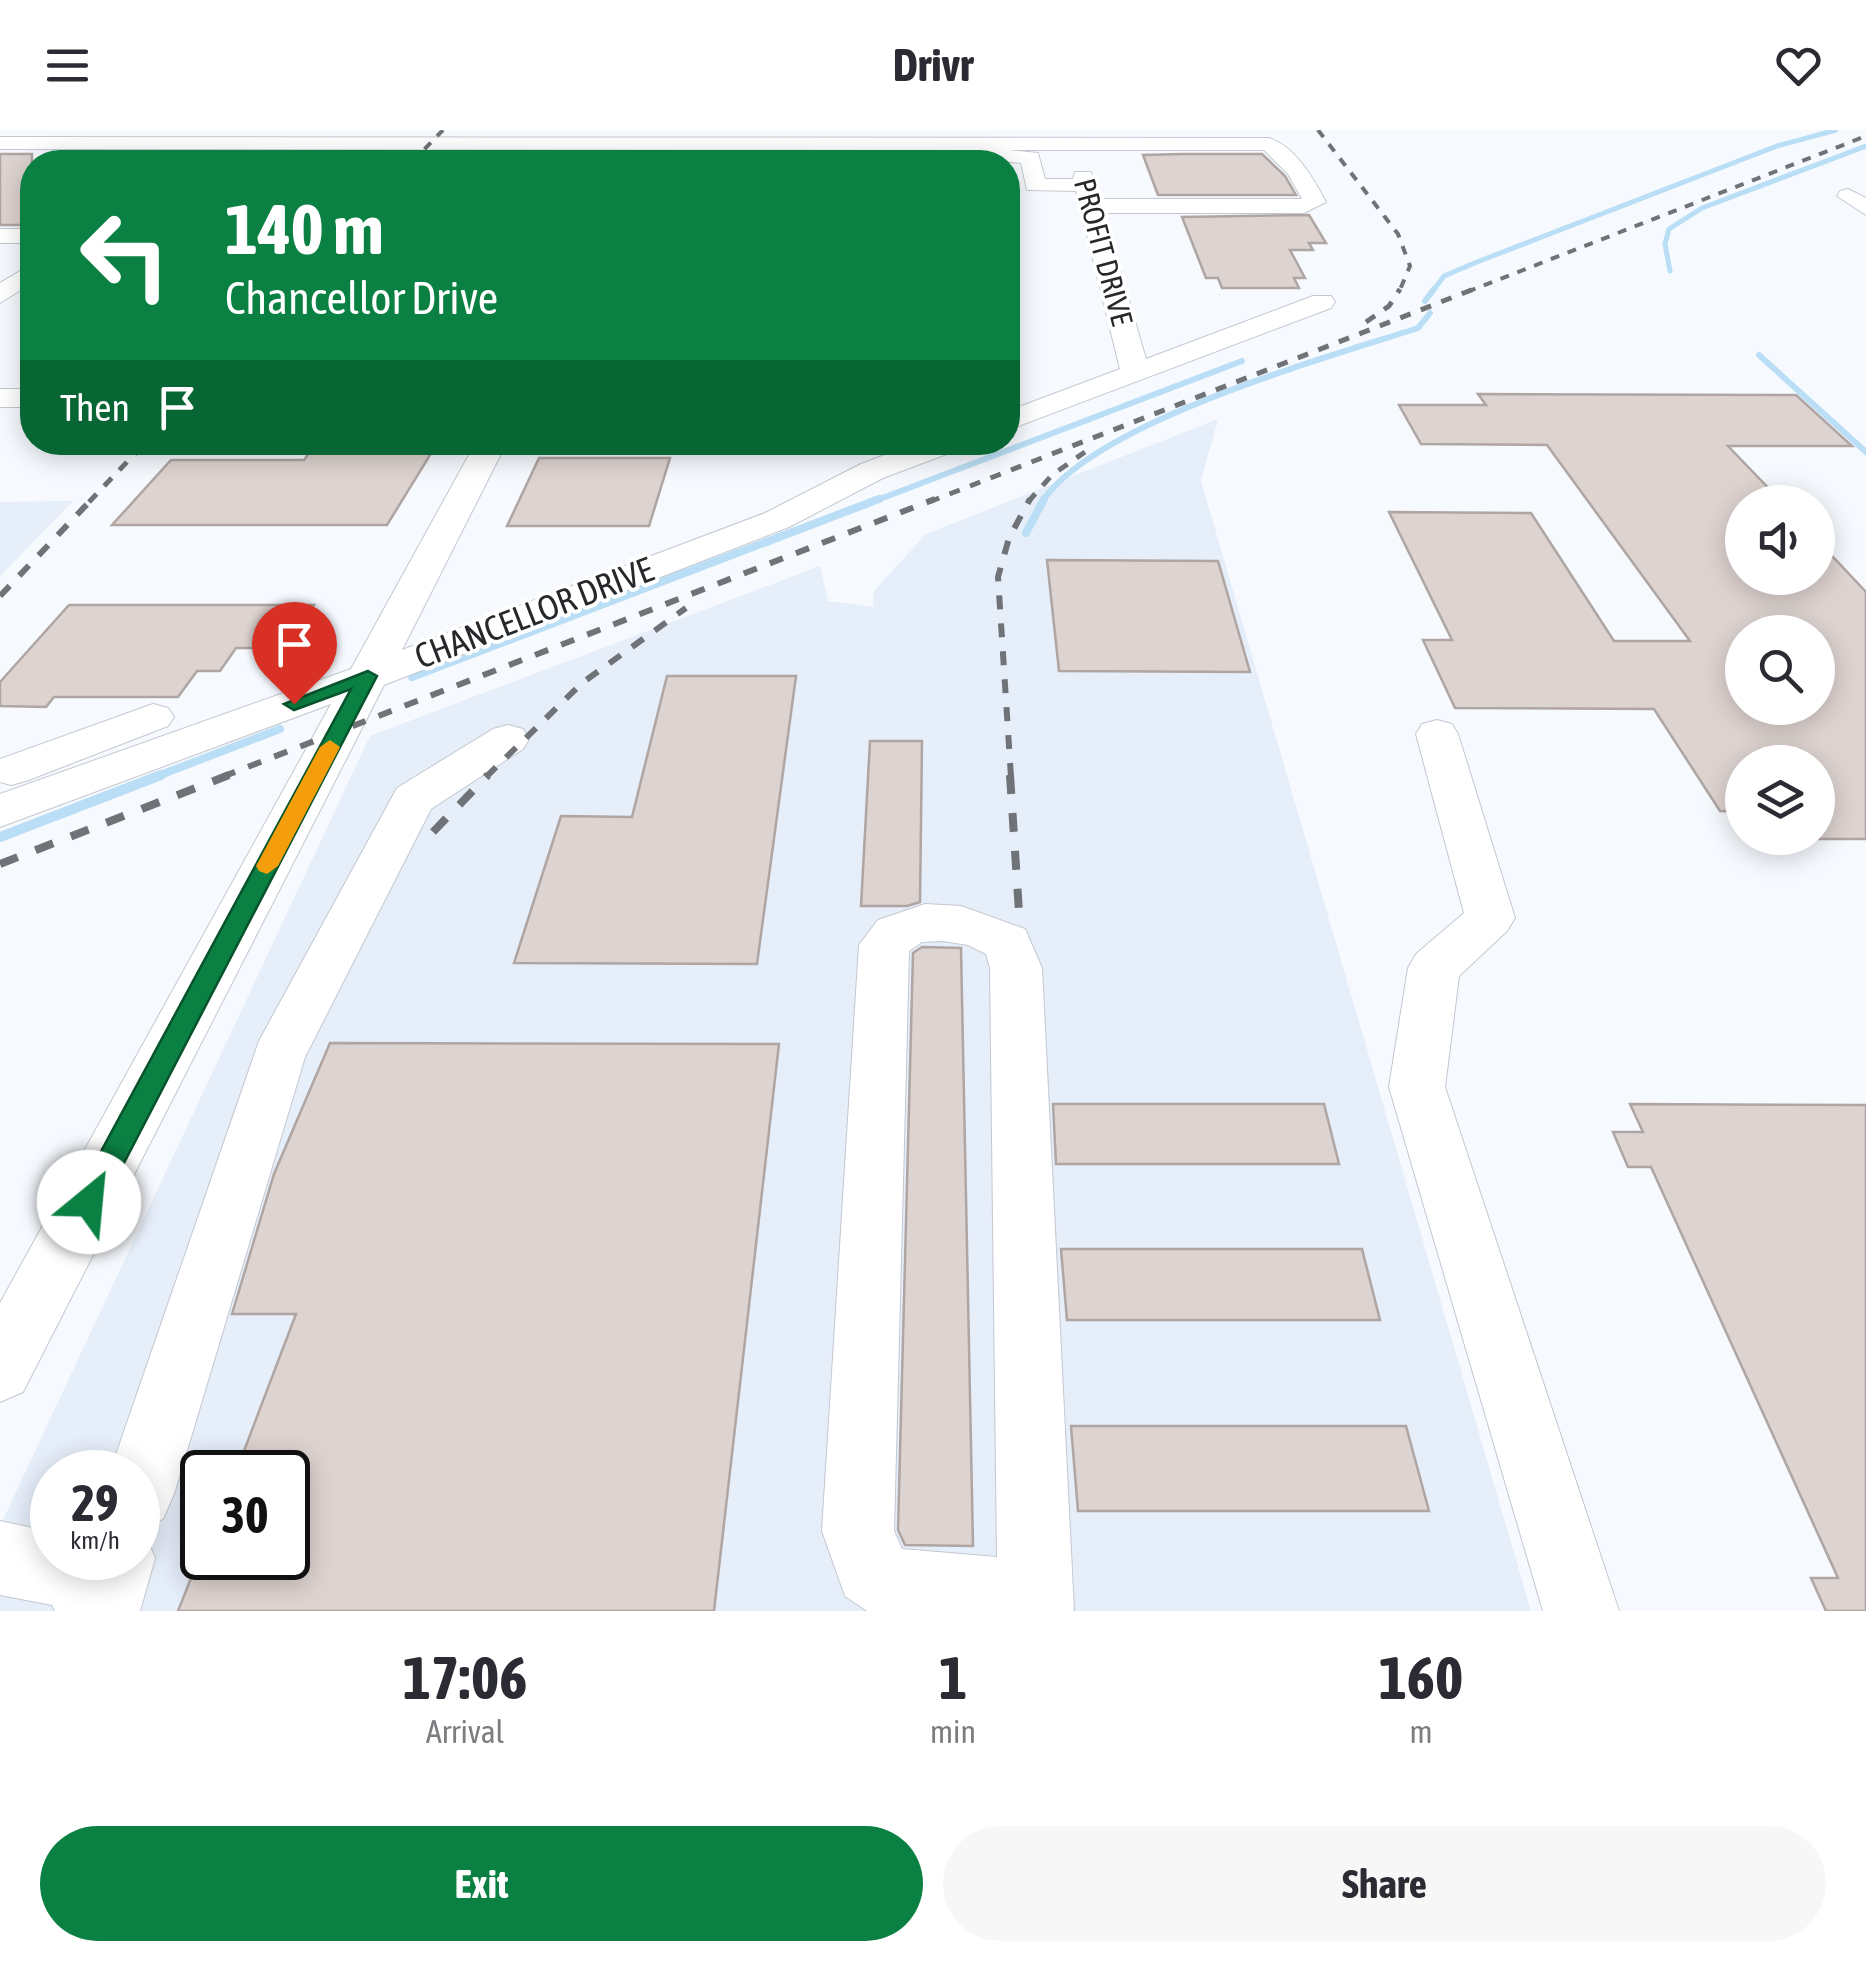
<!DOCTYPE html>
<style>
:root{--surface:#fff;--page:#f7f7f7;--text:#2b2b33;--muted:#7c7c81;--accent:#0b8043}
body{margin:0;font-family:"Asap Condensed",sans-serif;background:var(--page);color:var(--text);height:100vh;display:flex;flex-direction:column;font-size:38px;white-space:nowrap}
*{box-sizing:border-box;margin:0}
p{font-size:32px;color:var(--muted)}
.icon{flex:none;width:55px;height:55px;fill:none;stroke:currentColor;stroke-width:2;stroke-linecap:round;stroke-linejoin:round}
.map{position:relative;height:1481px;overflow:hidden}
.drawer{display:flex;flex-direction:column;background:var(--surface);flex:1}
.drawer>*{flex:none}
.guide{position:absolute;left:20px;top:20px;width:1000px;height:305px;border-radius:40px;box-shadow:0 5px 25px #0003;background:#0b8043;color:#fff;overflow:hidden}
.buttons{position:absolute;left:1725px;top:355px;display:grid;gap:20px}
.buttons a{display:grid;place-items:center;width:110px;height:110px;border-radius:50%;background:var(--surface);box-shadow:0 5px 25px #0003;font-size:50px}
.speed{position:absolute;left:30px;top:1320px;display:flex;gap:20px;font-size:50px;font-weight:700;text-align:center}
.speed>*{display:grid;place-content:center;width:130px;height:130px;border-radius:50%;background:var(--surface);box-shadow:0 5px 25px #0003;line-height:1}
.speed small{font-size:25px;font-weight:400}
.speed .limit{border:5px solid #111;border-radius:15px;background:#fff;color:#111}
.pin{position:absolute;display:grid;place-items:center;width:85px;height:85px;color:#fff;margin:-102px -42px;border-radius:50% 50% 50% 0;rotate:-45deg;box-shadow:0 0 10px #0007}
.pin .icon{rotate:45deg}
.me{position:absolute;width:110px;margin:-55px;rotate:28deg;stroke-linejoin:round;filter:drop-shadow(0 0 8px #0008)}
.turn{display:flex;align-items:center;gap:35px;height:210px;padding:0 40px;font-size:45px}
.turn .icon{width:130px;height:130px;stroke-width:2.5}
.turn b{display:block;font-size:70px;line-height:85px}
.then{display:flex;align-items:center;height:95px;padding:0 40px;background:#0003;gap:20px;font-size:38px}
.eta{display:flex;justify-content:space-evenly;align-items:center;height:170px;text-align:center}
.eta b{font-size:60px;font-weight:700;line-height:70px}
.cta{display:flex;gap:20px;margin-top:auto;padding:20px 40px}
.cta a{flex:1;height:115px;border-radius:60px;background:var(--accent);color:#fff;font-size:40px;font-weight:700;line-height:115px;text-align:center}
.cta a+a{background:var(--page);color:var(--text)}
header{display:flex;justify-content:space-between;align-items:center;height:130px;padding:0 40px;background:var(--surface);font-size:45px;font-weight:700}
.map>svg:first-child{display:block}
.built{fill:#e6eefa;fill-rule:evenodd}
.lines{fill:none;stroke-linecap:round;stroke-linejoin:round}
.stream-far3{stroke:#badef5;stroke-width:5}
.stream-far2{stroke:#badef5;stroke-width:6}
.stream-far1{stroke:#badef5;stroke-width:8}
.stream{stroke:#badef5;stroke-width:10}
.building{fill:#ddd3d0;stroke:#afa5a2;stroke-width:2.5;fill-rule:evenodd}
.minor-casing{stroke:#c3c8d0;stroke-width:2}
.minor{fill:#fff;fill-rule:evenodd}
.rail-far3{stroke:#6f7276;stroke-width:4;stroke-dasharray:9 9;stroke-linecap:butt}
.rail-far2{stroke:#6f7276;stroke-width:5;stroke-dasharray:11 11;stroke-linecap:butt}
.rail-far1{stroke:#6f7276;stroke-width:6;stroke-dasharray:14 14;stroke-linecap:butt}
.rail{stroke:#6f7276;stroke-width:8;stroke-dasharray:19 19;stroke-linecap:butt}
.route{fill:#0b8043;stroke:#07532c;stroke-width:2.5}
.slow{fill:#f59e0b}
.labels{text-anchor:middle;stroke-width:8;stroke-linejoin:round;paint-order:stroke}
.far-street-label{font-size:30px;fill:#26282b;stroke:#fff}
.street-label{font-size:35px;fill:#26282b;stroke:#fff}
</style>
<header><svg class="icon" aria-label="menu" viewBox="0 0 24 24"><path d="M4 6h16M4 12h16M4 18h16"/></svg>Drivr<svg class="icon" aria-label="heart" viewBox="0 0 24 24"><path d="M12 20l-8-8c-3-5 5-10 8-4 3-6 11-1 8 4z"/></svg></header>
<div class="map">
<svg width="1866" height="1481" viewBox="0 0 1866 1481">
<rect width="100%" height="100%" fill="#f6f9fe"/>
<!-- built -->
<g class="built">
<path d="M1218 289 1201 351 1531 1481H0V1396L370 606 820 436 828 471 873 477 874 461 926 404ZM52 1342H138V1428H52ZM202 1342H288V1428H202Z"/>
<polygon points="73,371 0,446 0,372"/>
</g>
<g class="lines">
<!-- stream-far3 -->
<g class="stream-far3">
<polyline points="1670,141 1665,114 1669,99 1702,78 1866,16"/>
<polyline points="1432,162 1444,146 1477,132 1777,16 1836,0"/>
</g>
<!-- stream-far2 -->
<g class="stream-far2">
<polyline points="1425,171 1434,159"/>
<polyline points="1759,225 1866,322"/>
<polyline points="872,372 1242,231"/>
<path d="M1042 372C1094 292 1326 228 1418 198L1430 183"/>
</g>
<!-- stream-far1 -->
<g class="stream-far1">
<polyline points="1026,403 1044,369"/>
<polyline points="412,547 879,369"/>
<polyline points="155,647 280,599"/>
</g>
<!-- stream -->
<polyline class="stream" points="0,707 161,645"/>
</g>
<!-- building -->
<g class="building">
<polygon points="0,24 32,24 32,91 27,95 0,95"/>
<polygon points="1183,24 1262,24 1285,46 1296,65 1158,65 1143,25"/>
<polygon points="1309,85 1326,113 1309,113 1313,120 1290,120 1305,148 1294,148 1299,158 1222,158 1218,148 1206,148 1182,87"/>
<path d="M1478 264 1796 265 1852 316H1728L1782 372H1742V448H1818V411L1866 462V709H1818V632H1742V682L1720 681 1654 579 1455 578 1423 510H1452L1389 382 1531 383 1614 511H1690L1547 315 1421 314 1399 275H1486ZM1742 502H1818V578H1742Z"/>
<polygon points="317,312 438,312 387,395 112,395 171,330 304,330"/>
<polygon points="539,328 670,328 649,396 507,396"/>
<polygon points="1047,430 1218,431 1250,542 1059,541"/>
<polygon points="69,475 314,475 287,518 236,518 220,541 197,541 178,567 54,567 46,577 0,576 0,552"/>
<polygon points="667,546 796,546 757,834 514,833 561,686 632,687"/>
<polygon points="870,611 922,611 920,772 907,776 861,776"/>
<polygon points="922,817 961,818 973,1416 905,1415 898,1400 913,823"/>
<polygon points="330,913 779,914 714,1481 178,1481 199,1428 288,1428 288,1342 236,1342 296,1184 232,1184 274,1044"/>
<polygon points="1053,974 1324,974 1339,1034 1056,1034"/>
<polygon points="1630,974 1866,975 1866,1481 1826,1481 1811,1448 1838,1448 1651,1037 1628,1037 1613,1002 1643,1002"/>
<polygon points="1061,1119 1362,1119 1380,1190 1067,1190"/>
<polygon points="1071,1296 1406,1296 1429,1381 1078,1381"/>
</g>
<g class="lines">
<!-- minor casing -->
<g class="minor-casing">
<g id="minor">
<path d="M0 7 1269 8C1296 17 1313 48 1326 72L1304 83H1104L1146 229 1313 166H1331L1335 172 1331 178 1008 300V281L1120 239 1076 61 1027 60 1021 33 981 29 978 25 984 20 0 19ZM1008 20H1264L1288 44 1302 69H1100L1091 42H1075L1073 49H1045L1038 23Z"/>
<polygon points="1848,59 1866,68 1866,85 1837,66 1840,61"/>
<rect x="0" y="99" width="32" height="14"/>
<polygon points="32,134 32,153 0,173 0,153"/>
<rect x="0" y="259" width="32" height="18"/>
<polygon points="476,312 507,312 402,520 765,383 861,334 919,312 964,312 960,319 883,348 789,397 384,555 23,1262 0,1272 0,1173 331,574 0,697 0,664 351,539"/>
<polygon points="153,574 168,578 174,587 168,596 26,651 11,655 0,652 0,629"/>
<polygon points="1437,590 1452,594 1458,604 1515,788 1507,801 1459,846 1445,957 1619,1481 1543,1481 1389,957 1408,838 1416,824 1464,783 1416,604 1422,594"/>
<polygon points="508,595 523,599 529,609 523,619 431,679 305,927 174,1364 163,1389 138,1400 144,1402 155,1428 140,1481 55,1481 52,1475 0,1465 0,1391 52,1402 52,1428 138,1428 138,1342 110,1342 259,911 397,658 493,599"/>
<path d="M925 774 961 776 1025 799 1042 838 1074 1481H867L845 1466 822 1401 859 815 878 790ZM943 811 968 815 986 824 990 838 997 1427 902 1419 894 1401 909 821 922 812Z"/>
</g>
</g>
<!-- minor -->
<use href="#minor" class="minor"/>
<!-- rail-far3 -->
<g class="rail-far3">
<polyline points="1318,0 1398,104 1410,136 1399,162"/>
<polyline points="412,32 443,0"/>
<polyline points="1467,162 1866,6"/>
</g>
<!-- rail-far2 -->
<g class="rail-far2">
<polyline points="1366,192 1389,176 1400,159"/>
<polyline points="89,372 146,312"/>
<polyline points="929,372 1474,159"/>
<polyline points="1028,372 1052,345 1085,322"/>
</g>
<!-- rail-far1 -->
<g class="rail-far1">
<polyline points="0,466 92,369"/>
<polyline points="222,647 935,369"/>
<polyline points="486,647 582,553 686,478"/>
<polyline points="1011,647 998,447 1009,408 1030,369"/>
</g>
<!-- rail -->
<g class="rail">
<polyline points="1010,645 1019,782"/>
<polyline points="433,702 488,645"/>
<polyline points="0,734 229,645"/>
</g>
</g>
<!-- route -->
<polygon class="route" points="368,541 377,546 99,1081 89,1085 79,1081 74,1072 79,1062 351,559 294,580 284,574"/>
<!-- slow -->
<polygon class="slow" points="330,610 340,617 278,736 267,744 259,741 256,736 320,617"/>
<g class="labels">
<!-- far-street labels -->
<g class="far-street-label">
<text transform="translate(1103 122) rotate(75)" y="10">PROFIT DRIVE</text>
</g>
<!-- street labels -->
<g class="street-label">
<text transform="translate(534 483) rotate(-21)" y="12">CHANCELLOR DRIVE</text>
</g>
</g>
</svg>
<div class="buttons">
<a><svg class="icon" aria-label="sound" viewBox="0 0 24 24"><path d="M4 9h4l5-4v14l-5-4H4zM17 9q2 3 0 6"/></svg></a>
<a><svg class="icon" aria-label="search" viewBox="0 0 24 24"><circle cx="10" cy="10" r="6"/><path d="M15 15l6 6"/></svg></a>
<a><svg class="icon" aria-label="layers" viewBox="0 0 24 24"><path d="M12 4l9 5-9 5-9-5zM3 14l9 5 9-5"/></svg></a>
</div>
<div class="speed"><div>29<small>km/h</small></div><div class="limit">30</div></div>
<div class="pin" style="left:294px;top:574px;background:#d93025"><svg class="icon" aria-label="arrive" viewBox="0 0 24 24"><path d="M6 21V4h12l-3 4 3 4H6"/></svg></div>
<svg class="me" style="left:89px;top:1072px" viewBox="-20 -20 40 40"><circle r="19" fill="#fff"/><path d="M0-13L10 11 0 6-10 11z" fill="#0b8043"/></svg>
<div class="guide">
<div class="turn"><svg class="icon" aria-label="left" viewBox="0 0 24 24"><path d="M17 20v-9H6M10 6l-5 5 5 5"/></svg><div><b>140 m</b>Chancellor Drive</div></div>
<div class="then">Then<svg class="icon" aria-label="arrive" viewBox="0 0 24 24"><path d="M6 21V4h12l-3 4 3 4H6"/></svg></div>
</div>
</div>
<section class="drawer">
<div class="eta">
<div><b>17:06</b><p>Arrival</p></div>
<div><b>1</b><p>min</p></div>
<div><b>160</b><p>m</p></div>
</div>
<div class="cta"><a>Exit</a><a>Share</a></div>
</section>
